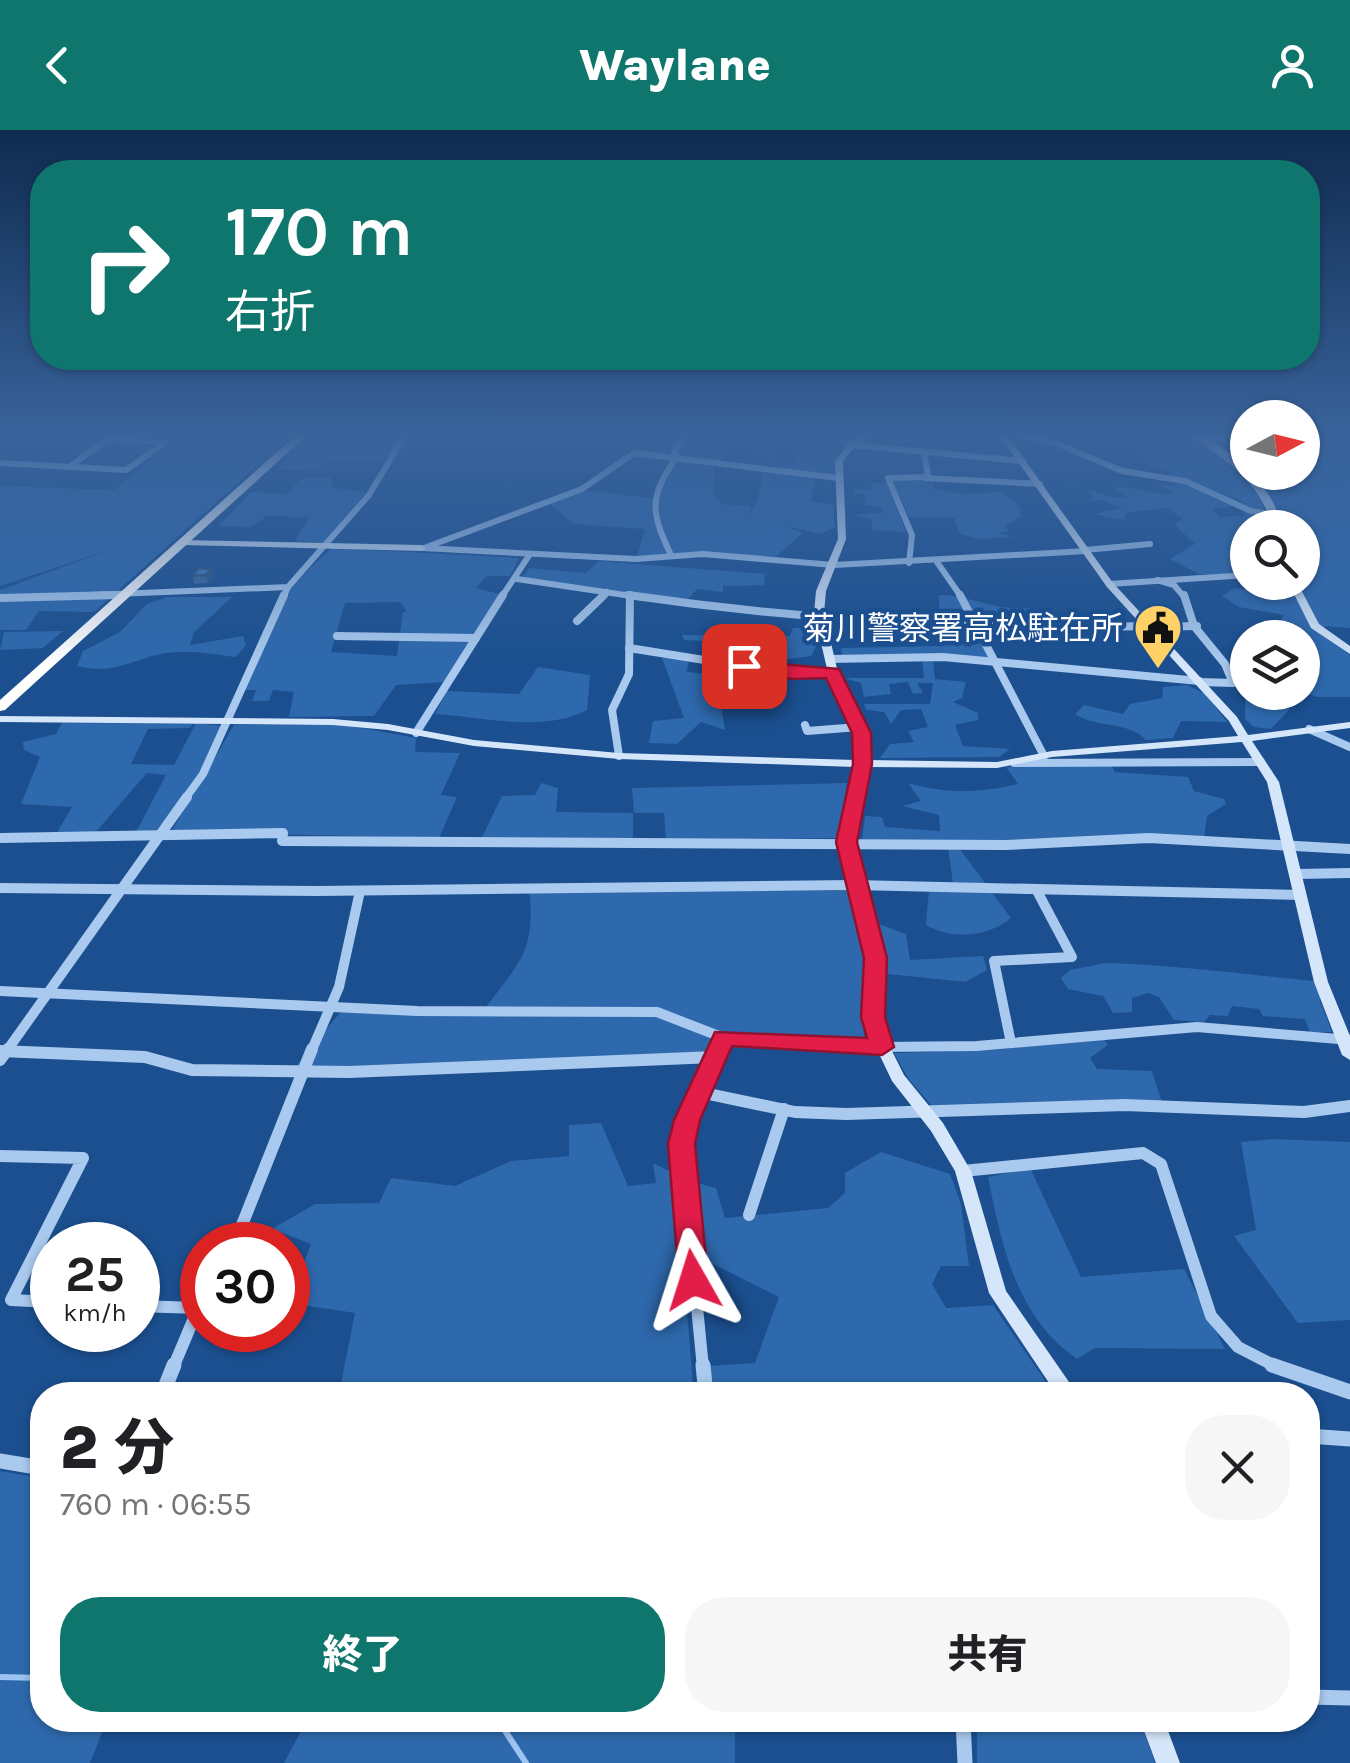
<!DOCTYPE html>
<html lang="ja">
<meta charset="utf-8">
<style>
:root{--surface:#fff;--page:#f6f6f6;--text:#202124;--muted:#757577;--accent:#0f766e}
body{margin:0;font-family:Karla,"Noto Sans JP",sans-serif;background:var(--page);color:var(--text);height:100vh;display:flex;flex-direction:column;font-size:38px;white-space:nowrap}
*{box-sizing:border-box;margin:0}
p{font-size:32px;color:var(--muted)}
.icon{flex:none;width:55px;height:55px;fill:none;stroke:currentColor;stroke-width:2;stroke-linecap:round;stroke-linejoin:round}
.map{position:relative;flex:1;overflow:hidden}
.details{position:absolute;left:30px;top:1252px;width:1290px;height:350px;display:flex;flex-direction:column;background:var(--surface);border-radius:40px;box-shadow:0 2px 8px #0004}
.details>*{flex:none}
.top-card{position:absolute;left:30px;top:30px;width:1290px;height:210px;border-radius:40px;box-shadow:0 2px 8px #0004;background:#0f766e;color:#fff;overflow:hidden}
.needle{width:65px;rotate:83deg}
.buttons{position:absolute;left:1230px;top:270px;display:grid;gap:20px}
.buttons a{display:grid;place-items:center;width:90px;height:90px;border-radius:50%;background:var(--surface);box-shadow:0 2px 8px #0004;font-size:50px}
.speed{position:absolute;left:30px;top:1092px;display:flex;gap:20px;font-size:50px;font-weight:700;text-align:center}
.speed>*{display:grid;place-content:center;width:130px;height:130px;border-radius:50%;background:var(--surface);box-shadow:0 2px 8px #0004;line-height:1}
.speed small{font-size:25px;font-weight:400}
.speed .limit{border:15px solid #d22;background:#fff;color:#111}
.pin{position:absolute;display:grid;place-items:center;width:85px;height:85px;color:#fff;margin:-42px;border-radius:20px;box-shadow:0 5px 15px #0006}
.me{position:absolute;width:110px;margin:-55px;rotate:354deg;stroke-linejoin:round;filter:drop-shadow(0 0 8px #0008)}
.turn{display:flex;align-items:center;gap:35px;height:210px;padding:0 30px;font-size:45px}
.turn .icon{width:130px;height:130px;stroke-width:2.5}
.turn b{display:block;font-size:70px;line-height:85px}
.round{display:grid;place-items:center;flex:none;width:105px;height:105px;border-radius:40px;background:var(--page)}
.overview{display:flex;align-items:center;justify-content:space-between;height:170px;padding:0 30px}
h1{font-size:60px;font-weight:800;line-height:75px}
.cta{display:flex;gap:20px;margin-top:auto;padding:20px 30px}
.cta a{flex:1;height:115px;border-radius:40px;background:var(--accent);color:#fff;font-size:40px;font-weight:800;line-height:115px;text-align:center}
.cta a+a{background:var(--page);color:var(--text)}
header{display:flex;justify-content:space-between;align-items:center;height:130px;padding:0 30px;background:var(--accent);color:#fff;font-size:45px;font-weight:800}
.map>svg:first-child{display:block}
.green{fill:#2e69ad;fill-rule:evenodd}
.lines{fill:none;stroke-linecap:round;stroke-linejoin:round}
.stream{stroke:#9cc4f0;stroke-width:6}
.street-far4{stroke:#a9c9ee;stroke-width:6}
.street-far3{stroke:#a9c9ee;stroke-width:8}
.street-far2{stroke:#a9c9ee;stroke-width:10}
.street-far1{stroke:#a9c9ee;stroke-width:12}
.street{stroke:#a9c9ee;stroke-width:15}
.secondary{fill:#d6e6fa;fill-rule:evenodd}
.highway{fill:#fff;fill-rule:evenodd}
.wall{fill:#3a679d}
.shaded-wall{fill:#305480}
.building{fill:#4478b7;stroke:#305480;stroke-width:2.5}
.route{fill:#e11d48;stroke:#92132f;stroke-width:2.5}
.labels{text-anchor:middle;stroke-width:9;stroke-linejoin:round;paint-order:stroke}
.far-poi-label{font-size:32px;fill:#fff;stroke:#1b4f8f;text-anchor:end}
</style>
<header><svg class="icon" aria-label="back" viewBox="0 0 24 24"><path d="M15 5l-7 7 7 7"/></svg>Waylane<svg class="icon" aria-label="person" viewBox="0 0 24 24"><circle cx="12" cy="8" r="4"/><path d="M4 21q1-7 8-7t8 7"/></svg></header>
<div class="map">
<svg width="1350" height="1633" viewBox="0 0 1350 1633">
<rect width="100%" height="100%" fill="#1b4f8f"/>
<!-- green -->
<g class="green">
<polygon points="180,305 291,305 94,482 39,481 26,500 0,500 0,460 112,419 0,456 0,356 115,360"/>
<polygon points="359,305 403,305 388,329 324,333 314,341 278,339 302,318 350,318"/>
<polygon points="710,305 841,305 860,307 844,316 808,320 808,311 774,310 773,319 728,316 720,331 678,325 683,314 724,316 725,307"/>
<path d="M1131 305H1188L1215 322 1196 305H1247L1248 342H1302L1303 305H1350V498L1324 496 1319 502 1350 525V567H1316L1303 561 1308 554 1303 550 1302 508 1262 507 1261 502 1278 495 1284 485 1239 477 1222 466 1235 458 1262 461 1252 453 1302 452V398L1284 397 1259 365 1272 397 1248 398 1247 449 1199 444 1170 429 1195 414 1174 394 1183 389 1167 378 1126 383 1124 390 1094 384 1122 378 1103 370 1086 371 1095 368 1084 358H1067C1089 355 1104 369 1128 368L1114 358C1137 355 1150 366 1173 363L1159 354 1172 356 1183 351 1235 376 1213 379 1219 387 1244 386V374L1238 369 1168 345 1175 342 1147 336 1151 330 1137 325 1148 317Z"/>
<polygon points="839,320 833,346 763,335 766,331 796,332 798,322"/>
<polygon points="679,329 714,332 714,367 723,374 750,376 749,385 758,369 764,337 815,347 811,372 833,374 835,398 819,404 786,396 803,403 770,432 718,424 637,426 645,399 573,394 548,372 584,360 659,369 658,356"/>
<polygon points="332,347 333,358 366,362 325,413 295,411 310,387 267,386 251,397 218,396 251,362 286,364 302,348"/>
<polygon points="933,350 933,359 962,364 961,368 964,364 1002,362 1020,377 1021,386 1005,397 1009,401 998,403 1012,407 979,409 960,404 954,388 909,387 892,351"/>
<polygon points="872,353 887,353 906,402 873,400 871,389 852,385 883,383 881,377 865,375 864,364 854,363 854,359 870,360"/>
<path d="M332 418 519 428 510 446H486L476 458 499 464 443 552 396 555 374 586 289 587 294 562 273 560 269 571H252L256 560H245L246 555 289 458ZM400 472 407 482H403L397 526 331 522 345 473Z"/>
<polygon points="599,431 765,444 764,455 723,456 723,462 697,459 684,473 522,448 529,438 586,443"/>
<path d="M939 465C970 465 998 482 1030 478L1037 499 977 494 997 528 842 526 841 518 939 516Z"/>
<path d="M167 467H232L194 502 190 515 243 506 246 515 236 527C217 525 197 521 179 522 138 523 121 547 77 536L83 521 120 502 147 474Z"/>
<polygon points="793,498 812,498 819,511 811,526 781,530 766,514 684,510 682,505 790,506"/>
<polygon points="63,501 43,518 0,520 4,502"/>
<polygon points="1247,523 1248,562 1289,563 1289,580 1271,599 1254,597 1245,589 1246,553 1232,529"/>
<polygon points="689,527 687,542 721,545 751,529 782,534 758,549 769,563 721,576 725,600 701,592 677,614 649,613 653,591 684,588 662,528"/>
<polygon points="922,530 933,530 935,549 966,552 962,568 953,572 978,583 978,590 955,595 963,616 1010,619 999,627 880,628 890,614 914,612 908,601 928,597 921,579 901,580 891,594 884,582 866,580 864,574 930,574 933,553 917,553 923,563 913,564 908,552 889,554 891,564 864,567 861,553 844,548 924,548"/>
<path d="M538 537 590 545 587 580C545 603 481 587 435 584L447 561 519 564Z"/>
<path d="M1187 555 1205 564 1227 592 1181 591 1173 608 1146 610C1127 590 1097 599 1075 584L1084 575 1123 584 1130 574 1162 568 1163 557Z"/>
<polygon points="62,593 193,594 190,598 148,599 131,634 174,635 196,593 224,596 200,642 160,700 136,702 166,645 147,643 94,704 56,704 72,677 21,674 40,627 24,620 23,612 56,604"/>
<polygon points="234,595 346,595 416,608 415,622 460,623 441,665 457,667 439,708 171,702"/>
<path d="M1111 635 1115 642 1188 647 1194 661 1224 669 1226 674 1207 686 1204 709 862 711 865 686 882 687 885 697 940 701 939 685 902 676 921 671 908 653C946 664 980 663 1018 654L1006 637Z"/>
<polygon points="541,653 558,658 556,682 633,683 633,712 481,709 502,666 535,665"/>
<polygon points="847,653 840,708 666,710 664,683 634,683 632,658"/>
<path d="M948 718H959L1011 788C989 807 951 810 926 795L929 760H954Z"/>
<path d="M529 758 847 761 867 836 864 912 724 908 715 927 436 938 296 936 344 878 483 881C520 831 536 822 529 758Z"/>
<polygon points="876,793 906,804 910,830 983,826 987,840 965,852 888,844"/>
<path d="M1106 833C1176 835 1242 844 1313 851L1322 861 1320 871 1332 902H1310L1305 889 1263 886 1259 879 1232 876 1228 886 1210 885 1204 892 1174 890 1159 867 1148 863 1132 868V882L1113 883 1103 866 1068 859 1061 848 1070 840Z"/>
<polygon points="1102,907 1108,915 1090,928 1097,939 1152,941 1162,972 932,976 908,948 894,923 996,920"/>
<polygon points="601,993 628,1056 656,1053 653,1033 675,1044 694,1265 339,1263 355,1183 288,1173 311,1114 272,1099 315,1074 379,1073 391,1048 455,1056 511,1031 569,1026 569,995"/>
<polygon points="1274,1009 1350,1012 1350,1190 1298,1193 1234,1106 1256,1100 1241,1012"/>
<polygon points="881,1022 950,1044 961,1074 969,1136 941,1136 932,1154 946,1178 993,1175 1055,1265 715,1265 709,1236 755,1233 779,1167 701,1128 690,1051 716,1058 725,1088 828,1078 845,1063 845,1043"/>
<path d="M1030 1038 1081 1147 1184 1139 1225 1219 1095 1218 1077 1229C1016 1187 1002 1116 988 1047Z"/>
<polygon points="0,1341 42,1348 42,1590 107,1590 90,1633 0,1633"/>
<polygon points="307,1590 520,1590 528,1595 535,1590 735,1590 735,1633 284,1633"/>
<polygon points="977,1590 1140,1590 1155,1633 977,1633"/>
</g>
<g class="lines">
<!-- stream -->
<g class="stream">
<polyline points="0,1547 42,1548"/>
<polyline points="498,1590 526,1633"/>
</g>
<!-- street-far4 -->
<g class="street-far4">
<polyline points="1018,305 1053,312 1122,341 1185,351 1251,381 1275,385"/>
<polyline points="1204,312 1230,305"/>
<polyline points="852,315 1022,331"/>
<polyline points="673,325 683,305"/>
<polyline points="0,333 126,340 166,312 108,309"/>
<polyline points="69,337 112,306"/>
<polyline points="925,348 1040,354"/>
<polyline points="422,418 636,429 703,424 834,435 1086,421"/>
<polyline points="424,418 582,359 634,323 838,348"/>
<polyline points="1085,420 1150,414"/>
<path d="M671 425C651 383 648 366 677 327"/>
<polyline points="937,432 962,468"/>
<polyline points="909,433 912,405 888,348 928,347 924,322"/>
<polyline points="517,449 645,468"/>
<polyline points="1157,450 1174,455 1185,468"/>
<polyline points="1109,454 1248,445"/>
<polyline points="18,468 288,457 369,365 405,305"/>
<polyline points="283,468 288,457"/>
<polyline points="501,468 530,424"/>
<polyline points="601,468 607,462"/>
</g>
<!-- street-far3 -->
<g class="street-far3">
<path d="M628 465C799 490 974 500 1147 496"/>
<polyline points="960,465 1044,626"/>
<polyline points="1184,465 1194,496 1225,534 1233,553 1200,552"/>
<polyline points="0,468 117,465"/>
<polyline points="577,491 604,465"/>
<polyline points="1149,497 1197,496"/>
<polyline points="337,506 476,508"/>
<polyline points="629,518 792,544 833,543"/>
<polyline points="829,529 943,527 1199,551"/>
<polyline points="805,595 807,601 859,597"/>
<polyline points="1309,599 1350,617"/>
<polyline points="416,603 503,465"/>
<polyline points="619,626 612,580 629,544 630,465"/>
<polyline points="1014,633 1261,632"/>
<polyline points="185,669 203,644 284,465"/>
</g>
<!-- street-far2 -->
<g class="street-far2">
<polyline points="0,708 283,703 282,711 1006,715 1149,708 1350,719"/>
<polyline points="1297,744 1350,743"/>
<polyline points="0,758 318,761 854,755 1301,765"/>
<polyline points="0,861 417,881 657,882 724,908 882,917 977,916 1197,897 1350,910"/>
<polyline points="1011,913 994,831 1072,827 1036,759"/>
<polyline points="0,921 16,922"/>
<polyline points="6,922 187,667"/>
<polyline points="311,922 339,857 360,761"/>
<polyline points="718,922 724,908"/>
</g>
<!-- street-far1 -->
<g class="street-far1">
<polyline points="0,921 145,927 192,940 349,942 715,927"/>
<polyline points="0,930 8,919"/>
<polyline points="699,962 795,982 846,984 1125,975 1304,982 1350,976"/>
<polyline points="0,1026 83,1028 11,1170 52,1172"/>
<polyline points="963,1041 1143,1023 1161,1034 1211,1186 1238,1217 1279,1238"/>
<polyline points="749,1085 784,979"/>
<polyline points="234,1115 312,919"/>
<polyline points="138,1176 197,1178"/>
<polyline points="173,1238 202,1169"/>
<polyline points="703,1238 681,1014 719,919"/>
</g>
<!-- street -->
<g class="street">
<polyline points="703,1235 706,1265"/>
<polyline points="1272,1235 1350,1262"/>
<polyline points="162,1265 174,1235"/>
<polyline points="1308,1306 1350,1309"/>
<polyline points="0,1331 42,1338"/>
<polyline points="1308,1567 1350,1568"/>
<polyline points="963,1590 965,1633"/>
</g>
<!-- secondary -->
<g class="secondary">
<polygon points="864,305 874,305 855,317 843,331 846,409 826,461 824,483 838,543 867,603 870,618 867,630 997,632 1052,621 1238,606 1229,591 1107,457 999,305 1007,305 1113,453 1237,587 1248,605 1350,592 1350,598 1252,611 1279,652 1328,852 1350,906 1350,930 1342,925 1314,852 1267,652 1242,612 1052,627 997,638 866,637 852,712 883,828 880,887 884,905 904,945 943,993 971,1041 1006,1161 1078,1265 1057,1265 989,1163 955,1041 931,1001 892,951 870,905 866,887 869,828 840,712 855,637 619,629 474,616 388,600 333,595 0,592 0,586 333,589 388,594 474,610 619,623 856,630 858,618 855,603 828,543 814,483 816,461 838,409 835,331 849,313"/>
<path d="M1190 305C1217 305 1258 347 1270 367 1276 377 1279 387 1282 398H1273C1259 349 1228 333 1190 305Z"/>
<polygon points="180,410 422,415 426,418 422,421 183,415 180,414"/>
<polygon points="1288,452 1297,452 1319,494 1350,516 1350,524 1311,498"/>
<polygon points="1140,1590 1164,1590 1180,1633 1156,1633"/>
</g>
<!-- highway -->
<polygon class="highway" points="296,305 307,305 5,580 0,581 0,570"/>
</g>
<!-- wall -->
<polygon class="wall" points="211,439 212,447 208,453 194,454 193,446"/>
<!-- shaded-wall -->
<polygon class="shaded-wall" points="211,439 212,447 208,453 206,445"/>
<!-- building -->
<polygon class="building" points="198,438 211,439 206,445 193,446"/>
<!-- sky -->
<linearGradient id="sky" x2="0" y2="1"><stop stop-color="#0f2b4f"/><stop offset="0.57" stop-color="#39639b"/><stop offset="1" stop-color="#39639b" stop-opacity="0"/></linearGradient>
<rect width="1350" height="534" fill="url(#sky)"/>
<!-- route -->
<polygon class="route" points="744,531 839,539 871,603 872,634 857,712 887,828 885,887 894,917 882,925 732,916 700,990 695,1014 708,1150 704,1158 683,1158 679,1150 668,1014 674,990 715,902 867,908 861,887 864,828 836,712 853,634 852,603 826,548 792,549 738,540 735,536"/>
<!-- icons -->
<defs>
<g id="civic-pin" transform="scale(2.5)"><path d="M0 17L-7.5 6A9.5 9.5 0 1 1 7.5 6Z" fill="#ffd166" stroke="#1b4f8f"/><path d="M-.6-6.5H3V-4.5H.6V-3L4-1V1h2V6H-6V1h2V-1L-.6-3ZM-1.2 2.5V6h2.4V2.5Z" fill="#111"/></g>
</defs>
<g fill-rule="evenodd">
<use href="#civic-pin" x="1158" y="498"/>
</g>
<g class="labels">
<!-- far-poi labels -->
<g class="far-poi-label">
<text x="1123" y="509">菊川警察署高松駐在所</text>
</g>
</g>
</svg>
<div class="buttons">
<a><svg class="needle" viewBox="-14 -14 28 28"><path d="M0-13l5 13h-10z" fill="#e53935"/><path d="M0 13l5-13h-10z" fill="#757577"/></svg></a>
<a><svg class="icon" aria-label="search" viewBox="0 0 24 24"><circle cx="10" cy="10" r="6"/><path d="M15 15l6 6"/></svg></a>
<a><svg class="icon" aria-label="layers" viewBox="0 0 24 24"><path d="M12 4l9 5-9 5-9-5zM3 14l9 5 9-5"/></svg></a>
</div>
<div class="speed"><div>25<small>km/h</small></div><div class="limit">30</div></div>
<div class="pin" style="left:744px;top:536px;background:#d93025"><svg class="icon" aria-label="arrive" viewBox="0 0 24 24"><path d="M6 21V4h12l-3 4 3 4H6"/></svg></div>
<svg class="me" style="left:693px;top:1150px" viewBox="-20 -20 40 40"><path d="M0-17L14 15 0 8-14 15z" fill="#e11d48" stroke="#fff" stroke-width="4"/></svg>
<div class="top-card">
<div class="turn"><svg class="icon" aria-label="right" viewBox="0 0 24 24"><path d="M7 20v-9h11M14 6l5 5-5 5"/></svg><div><b>170 m</b>右折</div></div>
</div>
<section class="details">
<div class="overview"><div><h1>2 分</h1><p>760 m · 06:55</p></div><a class="round"><svg class="icon" aria-label="close" viewBox="0 0 24 24"><path d="M6 6l12 12M18 6L6 18"/></svg></a></div>
<div class="cta"><a>終了</a><a>共有</a></div>
</section>
</div>
